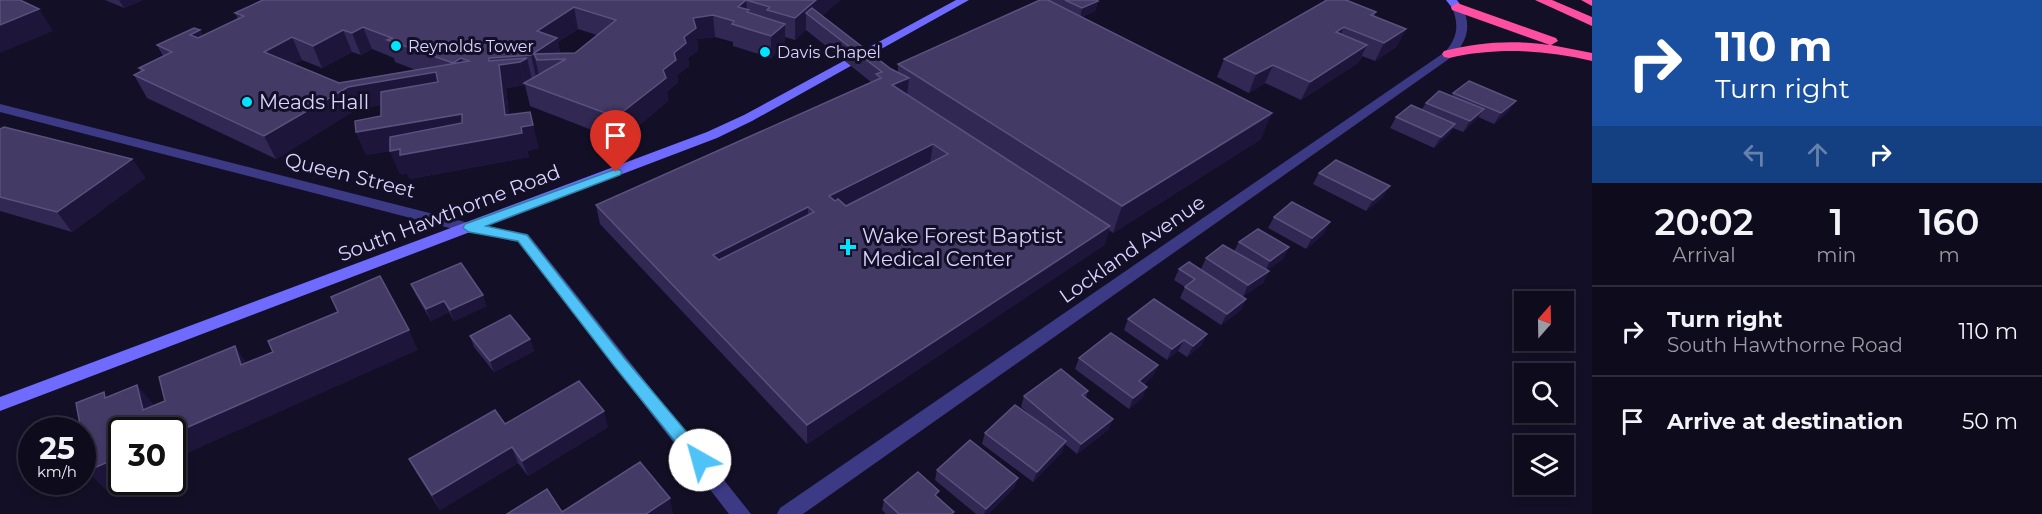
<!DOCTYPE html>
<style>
:root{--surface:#0e0b1c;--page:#1c1929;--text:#f1f3f6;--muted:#9b9ba3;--line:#2e2b3b}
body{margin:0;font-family:Montserrat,sans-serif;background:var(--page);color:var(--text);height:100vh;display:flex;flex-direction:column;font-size:22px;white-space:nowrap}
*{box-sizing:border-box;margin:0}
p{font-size:20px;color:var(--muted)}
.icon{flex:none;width:33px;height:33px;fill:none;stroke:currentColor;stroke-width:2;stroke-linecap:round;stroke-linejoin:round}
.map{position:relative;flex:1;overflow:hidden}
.panel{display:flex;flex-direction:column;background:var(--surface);width:450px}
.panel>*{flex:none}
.hud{background:#1a4fa0;color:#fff;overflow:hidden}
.needle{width:39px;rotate:20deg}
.fabs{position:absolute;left:1514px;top:291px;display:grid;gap:12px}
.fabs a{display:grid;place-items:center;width:60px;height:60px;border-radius:0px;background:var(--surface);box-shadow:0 3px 9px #0003,0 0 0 2px var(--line);font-size:30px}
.speed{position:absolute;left:18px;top:417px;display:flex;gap:12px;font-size:30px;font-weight:700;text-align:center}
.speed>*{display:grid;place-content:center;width:78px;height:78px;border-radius:50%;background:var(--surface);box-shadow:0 3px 9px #0003,0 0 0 2px var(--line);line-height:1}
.speed small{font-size:15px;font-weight:400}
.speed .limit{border:3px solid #111;border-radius:9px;background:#fff;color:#111}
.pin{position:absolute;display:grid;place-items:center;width:51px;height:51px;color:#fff;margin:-62px -26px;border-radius:50% 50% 50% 0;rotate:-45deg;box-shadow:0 0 6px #0007}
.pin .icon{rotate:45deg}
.me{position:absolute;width:66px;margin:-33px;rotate:322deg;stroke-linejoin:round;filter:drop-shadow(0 0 4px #0008)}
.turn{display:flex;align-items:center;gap:21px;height:126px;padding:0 24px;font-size:27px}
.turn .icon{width:78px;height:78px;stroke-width:2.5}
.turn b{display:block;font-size:42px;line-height:51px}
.lanes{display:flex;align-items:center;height:57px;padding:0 24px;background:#0003;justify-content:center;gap:30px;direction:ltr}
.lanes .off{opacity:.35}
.eta{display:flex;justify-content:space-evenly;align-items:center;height:102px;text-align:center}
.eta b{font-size:36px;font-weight:600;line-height:42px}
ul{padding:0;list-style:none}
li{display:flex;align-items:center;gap:18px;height:90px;padding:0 24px;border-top:2px solid var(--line)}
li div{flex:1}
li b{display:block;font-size:22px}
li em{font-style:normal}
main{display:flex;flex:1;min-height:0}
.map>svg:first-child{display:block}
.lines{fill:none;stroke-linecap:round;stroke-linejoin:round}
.minor{fill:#3d3a85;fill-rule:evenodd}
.tertiary{fill:#3d3a85;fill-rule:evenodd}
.secondary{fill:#6f6bff;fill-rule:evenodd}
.motorway{fill:#ff4fa3;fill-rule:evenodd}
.wall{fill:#312854;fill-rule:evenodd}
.shaded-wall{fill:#1d163a}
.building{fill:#433a66;stroke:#5a527e;stroke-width:1.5;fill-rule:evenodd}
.route{fill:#4fc3f7;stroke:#337fa1;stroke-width:1.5}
.poi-dot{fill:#00e5ff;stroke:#130f26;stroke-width:2}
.labels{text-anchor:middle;stroke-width:6;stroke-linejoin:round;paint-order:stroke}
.far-poi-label{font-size:16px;fill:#d9d4ff;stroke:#130f26;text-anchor:start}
.poi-label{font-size:20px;fill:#d9d4ff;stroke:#130f26;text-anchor:start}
.street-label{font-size:20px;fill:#d9d4ff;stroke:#130f26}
</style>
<main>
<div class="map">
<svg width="1592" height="514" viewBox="0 0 1592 514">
<rect width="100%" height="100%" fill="#130f26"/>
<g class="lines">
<!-- minor -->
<g class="minor">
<path d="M1457 4 1461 5C1472 25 1468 40 1453 56L803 514H777L780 508 1445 52C1458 37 1459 25 1452 7Z"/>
<polygon points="469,223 528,234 751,514 729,514 518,242 464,231 462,228 464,225"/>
</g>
<!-- tertiary -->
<polygon class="tertiary" points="0,104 469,223 476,228 469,233 0,112"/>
<!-- secondary -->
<g class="secondary">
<polygon points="956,0 969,0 752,121 717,138 0,411 0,397 707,132 744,115"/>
<polygon points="1446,0 1457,0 1462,7 1461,9 1453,9"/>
</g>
<!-- motorway -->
<g class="motorway">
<polygon points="1535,0 1552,0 1592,17 1592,26"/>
<polygon points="1581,0 1592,0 1592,6"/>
<path d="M1457 3 1556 38 1558 41 1551 45 1592 53V61C1544 50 1498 47 1449 58L1444 57 1442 54 1444 51C1479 42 1514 40 1550 45L1452 10 1451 7Z"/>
</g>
</g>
<!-- wall -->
<g class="wall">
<polygon points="105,0 143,0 124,8"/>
<path d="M263 0H840L822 16 891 69 898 72V64L1040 0H1096L1098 1 1095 11 1082 17 1261 139 1113 233 1109 230 1104 245 807 444 600 224 596 205 871 82 806 30 795 40 785 37V46L771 58 733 46V42L715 37 697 39 698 50 688 58 689 66 677 75 678 82 667 92 668 101 620 141 530 106 525 85 506 88 509 115 539 148 527 151 529 157 410 179 407 173 400 174 390 151 366 155 356 132 381 116V105L357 109 276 159 147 98 134 75 141 72 139 68 163 56 157 45 200 30 203 36 238 19 235 13ZM578 29 597 35 575 53H560L558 42ZM372 49 394 58 395 62 416 70 339 83 293 64 302 60 322 68 352 52 361 55Z"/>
<polygon points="1376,12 1374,17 1406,29 1396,47 1375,61 1362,56 1358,63 1301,100 1265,83 1249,93 1217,77 1224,59"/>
<polygon points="1453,93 1509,111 1494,124 1478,117 1463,132 1453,128 1448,135 1434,148 1390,128 1396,117 1422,109 1426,103 1452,96"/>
<polygon points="0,129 132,159 145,178 72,232 0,211"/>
<polygon points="1319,173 1383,197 1366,211 1313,184"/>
<polygon points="1274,217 1324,234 1306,249 1268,228"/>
<polygon points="1239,242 1289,247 1283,259 1267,270 1269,271 1263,283 1243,296 1246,299 1241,310 1221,325 1180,298 1185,287 1174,280 1179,269 1201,269 1206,258 1234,251"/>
<polygon points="411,284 487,306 454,321 449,312 431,321 416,295"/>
<polygon points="1128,319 1202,345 1187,357 1178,351 1167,360 1124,330"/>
<polygon points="470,336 530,339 534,351 494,372 474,347"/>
<polygon points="1079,358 1158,365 1153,376 1144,384 1147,387 1142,398 1129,409 1075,369"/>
<polygon points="1088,391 1086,397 1113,419 1108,430 1077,454 1065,444 1062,452 1033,482 982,444 985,433 1036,420 1021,407 1024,396"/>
<polygon points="505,424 608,427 528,476 518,463 440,510 417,474 409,459"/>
<polygon points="937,470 1018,478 1014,488 988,514 976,514 935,480"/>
<polygon points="938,498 954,512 953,514 886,514 882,510 884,500"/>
</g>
<!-- shaded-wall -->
<g class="shaded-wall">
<polygon points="119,0 143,0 124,8"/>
<polygon points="746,0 747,12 749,10 750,29 738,7"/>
<polygon points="816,0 840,0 817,21 806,13 806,30 795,40 795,18"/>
<polygon points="1098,1 1095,11 1080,18 1082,8"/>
<polygon points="574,7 578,29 558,42 561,59 534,54 539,75 536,77 531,55 537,31"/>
<polygon points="39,9 53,31 0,53 0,25"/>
<polygon points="713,15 715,37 697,39 698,50 688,58 689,66 677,75 678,82 667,92 668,101 620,141 616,117 663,70 684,37 693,18"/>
<polygon points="785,24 785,46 771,58 771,36"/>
<polygon points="363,27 372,49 361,55 352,33"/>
<polygon points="1344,27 1336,45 1336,32"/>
<polygon points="1406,29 1396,47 1375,61 1384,43"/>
<polygon points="200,30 211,52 190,35"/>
<polygon points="343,30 352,52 322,68 313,46"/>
<polygon points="292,37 302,60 274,74 264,52"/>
<polygon points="1367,45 1358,63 1301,100 1310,82"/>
<polygon points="461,58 468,81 453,63"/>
<polygon points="527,58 532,80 525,83 520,62"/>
<polygon points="520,62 525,85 506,88 511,135 521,127 530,112 539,148 527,151 529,157 410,179 407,173 400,174 390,151 366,155 356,132 462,114 505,115 499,65"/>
<polygon points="1273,65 1265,83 1249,93 1256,74"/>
<polygon points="436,72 444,95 357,109 276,159 264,136 348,87"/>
<polygon points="909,78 907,97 892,85"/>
<polygon points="1516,101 1509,111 1494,124 1501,113"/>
<polygon points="1484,109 1477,119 1463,132 1470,121"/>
<polygon points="1272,113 1261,139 1113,233 1122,206"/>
<polygon points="1455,124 1448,135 1434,148 1441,137"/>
<polygon points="933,144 930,163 828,215 829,196"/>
<polygon points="132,159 145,178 72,232 57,212"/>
<polygon points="1390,186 1383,197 1366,211 1373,200"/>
<polygon points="808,207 808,226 715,274 713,255"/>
<polygon points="1330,222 1324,234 1306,249 1312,238"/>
<polygon points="1110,226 1104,245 807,444 807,425"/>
<polygon points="1289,247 1283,259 1264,273 1270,261"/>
<polygon points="1269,271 1263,283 1243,297 1248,285"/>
<polygon points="483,295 487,306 454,321 450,310"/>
<polygon points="1246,299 1241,310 1221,325 1227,314"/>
<polygon points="444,301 449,312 431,321 426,309"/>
<polygon points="409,330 418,350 172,460 172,434"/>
<polygon points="1207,334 1202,345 1187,357 1193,346"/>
<polygon points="530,339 534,351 494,372 490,361"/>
<polygon points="1184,340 1178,351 1167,360 1172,349"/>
<polygon points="235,346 248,365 241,365"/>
<polygon points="1158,365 1153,376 1134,392 1139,381"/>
<polygon points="137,385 153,404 159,430 143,410"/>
<polygon points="1147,387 1142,398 1129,409 1133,398"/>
<polygon points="604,411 608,427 528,476 522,461"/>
<polygon points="1113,419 1108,430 1077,454 1081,444"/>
<polygon points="1066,441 1062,452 1033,482 1037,472"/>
<polygon points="512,447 518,463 440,510 432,495"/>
<polygon points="122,456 122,482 125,482 106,490 87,471"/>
<polygon points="1018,478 1014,488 988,514 984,514 986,509"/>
<polygon points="670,498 673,514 646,514"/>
</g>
<!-- building -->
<g class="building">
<polygon points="0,0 20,0 39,9 0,25"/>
<path d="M263 0H816L795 18 767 10 770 7 746 0 738 7 749 10 747 12 785 24 771 36 732 24 734 21 713 15 693 18 696 28 684 37 686 43 674 53 676 60 663 70 666 78 616 117 524 83 566 59 537 60 534 54 575 53 616 20 574 7 537 31 557 38 531 55 489 58V61L527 58 520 62 499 65 505 115 530 112 533 125 521 127 522 133 400 155V149L390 151V137L462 123V114L356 132 355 121 381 116V92L438 82 436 72 348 87 264 136 134 75 144 70 139 68 172 52 157 45 194 28 200 30 190 35 198 38 244 16 235 13ZM363 27 392 38 387 40 453 63 461 58 469 61 339 83 264 52 292 37 313 46 343 30 352 33Z"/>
<polygon points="1040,0 1048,0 1272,113 1122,206 898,64"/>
<polygon points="1065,0 1096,0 1098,1 1082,8"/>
<polygon points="1327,0 1346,0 1376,12 1371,15 1406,29 1384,43 1344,27 1336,32 1367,45 1310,82 1273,65 1256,74 1224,59"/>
<path d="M812 8 891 69 909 78 892 85 1110 226 807 425 596 205 881 78 876 74 882 72 806 13ZM933 144 948 154 846 206 838 199 835 201 829 196ZM808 207 814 212 719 260 713 255Z"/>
<polygon points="1469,81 1516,101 1501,113 1453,93"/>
<polygon points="1439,91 1484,109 1470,121 1426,103"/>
<polygon points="1411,105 1455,124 1441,137 1396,117"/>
<polygon points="4,127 132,159 57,212 0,197 0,129"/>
<polygon points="1336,160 1390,186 1373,200 1319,173"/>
<polygon points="1292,202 1330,222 1312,238 1274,217"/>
<polygon points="1258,229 1289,247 1270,261 1239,242"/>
<polygon points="1223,245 1269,271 1248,285 1206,258"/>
<polygon points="1189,262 1246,299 1227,314 1185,287 1195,279 1179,269"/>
<polygon points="461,263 483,295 450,310 444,301 426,309 411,284"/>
<polygon points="380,276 409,330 172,434 172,430 122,430 122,456 87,471 82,441 82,430 81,430 76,403 104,392 105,398 137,385 143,410 165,401 159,377 235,346 241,365 273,352 268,341 338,312 331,297"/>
<polygon points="1154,299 1207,334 1193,346 1184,340 1172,349 1128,319"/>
<polygon points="510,315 530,339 490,361 470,336"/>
<polygon points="1111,333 1158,365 1139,381 1147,387 1133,398 1079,358"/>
<polygon points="1061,369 1088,391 1082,395 1113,419 1081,444 1024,396"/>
<polygon points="579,381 604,411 522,461 512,447 432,495 409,459 495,410 505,424"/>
<polygon points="1015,405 1066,441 1037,472 985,433"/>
<polygon points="970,440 1018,478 986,509 937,470"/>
<polygon points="640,462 670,498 646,514 507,514 547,489 562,512"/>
<polygon points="918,472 939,491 935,495 954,512 951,514 899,514 884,500"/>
</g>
<!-- route -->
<polygon class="route" points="616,169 620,170 622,172 620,175 486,226 527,235 625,359 706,455 708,460 706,465 700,467 694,465 615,367 518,241 469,232 463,228 465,224"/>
<!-- markers -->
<g class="poi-dot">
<circle cx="396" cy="46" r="6"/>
<circle cx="765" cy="52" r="6"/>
<circle cx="247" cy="102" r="6"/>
<path d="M845 238h6v6h6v6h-6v6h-6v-6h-6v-6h6z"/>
</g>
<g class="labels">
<!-- far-poi labels -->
<g class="far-poi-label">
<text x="408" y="52">Reynolds Tower</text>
<text x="777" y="58">Davis Chapel</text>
</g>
<!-- poi labels -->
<g class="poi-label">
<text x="259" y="109">Meads Hall</text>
<text x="862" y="243">Wake Forest Baptist<tspan x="862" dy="23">Medical Center</tspan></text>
</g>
<!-- street labels -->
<g class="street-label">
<text transform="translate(350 175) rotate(14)" y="7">Queen Street</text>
<text transform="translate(449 213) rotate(-21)" y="7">South Hawthorne Road</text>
<text transform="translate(1132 249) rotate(-35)" y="7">Lockland Avenue</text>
</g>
</g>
</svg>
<div class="fabs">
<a><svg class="needle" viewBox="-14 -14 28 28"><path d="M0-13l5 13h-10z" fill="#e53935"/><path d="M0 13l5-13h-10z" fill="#9b9ba3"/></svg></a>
<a><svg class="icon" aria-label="search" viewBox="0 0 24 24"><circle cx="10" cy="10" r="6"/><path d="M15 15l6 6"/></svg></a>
<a><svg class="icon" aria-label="layers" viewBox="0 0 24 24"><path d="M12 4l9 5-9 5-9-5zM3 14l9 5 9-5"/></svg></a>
</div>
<div class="speed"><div>25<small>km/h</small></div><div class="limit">30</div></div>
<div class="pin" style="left:616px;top:172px;background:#d93025"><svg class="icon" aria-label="arrive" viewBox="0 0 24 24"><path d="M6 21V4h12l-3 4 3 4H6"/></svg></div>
<svg class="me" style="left:700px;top:460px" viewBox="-20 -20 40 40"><circle r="19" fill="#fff"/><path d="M0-13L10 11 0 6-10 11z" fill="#4fc3f7"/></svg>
</div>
<section class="panel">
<div class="hud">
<div class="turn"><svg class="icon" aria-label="right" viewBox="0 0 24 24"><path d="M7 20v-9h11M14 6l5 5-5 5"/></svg><div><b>110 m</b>Turn right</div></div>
<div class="lanes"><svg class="icon off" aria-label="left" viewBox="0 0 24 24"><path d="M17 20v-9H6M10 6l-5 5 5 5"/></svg><svg class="icon off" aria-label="ahead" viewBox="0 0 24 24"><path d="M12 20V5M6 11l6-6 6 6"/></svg><svg class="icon" aria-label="right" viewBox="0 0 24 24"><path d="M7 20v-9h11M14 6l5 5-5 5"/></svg></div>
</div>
<div class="eta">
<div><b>20:02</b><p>Arrival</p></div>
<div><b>1</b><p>min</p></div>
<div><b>160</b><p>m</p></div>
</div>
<ul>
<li><svg class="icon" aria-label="right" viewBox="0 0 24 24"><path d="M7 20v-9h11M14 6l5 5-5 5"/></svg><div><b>Turn right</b><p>South Hawthorne Road</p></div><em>110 m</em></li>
<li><svg class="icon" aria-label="arrive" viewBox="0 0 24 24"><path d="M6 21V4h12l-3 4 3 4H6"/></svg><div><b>Arrive at destination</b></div><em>50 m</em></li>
</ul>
</section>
</main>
